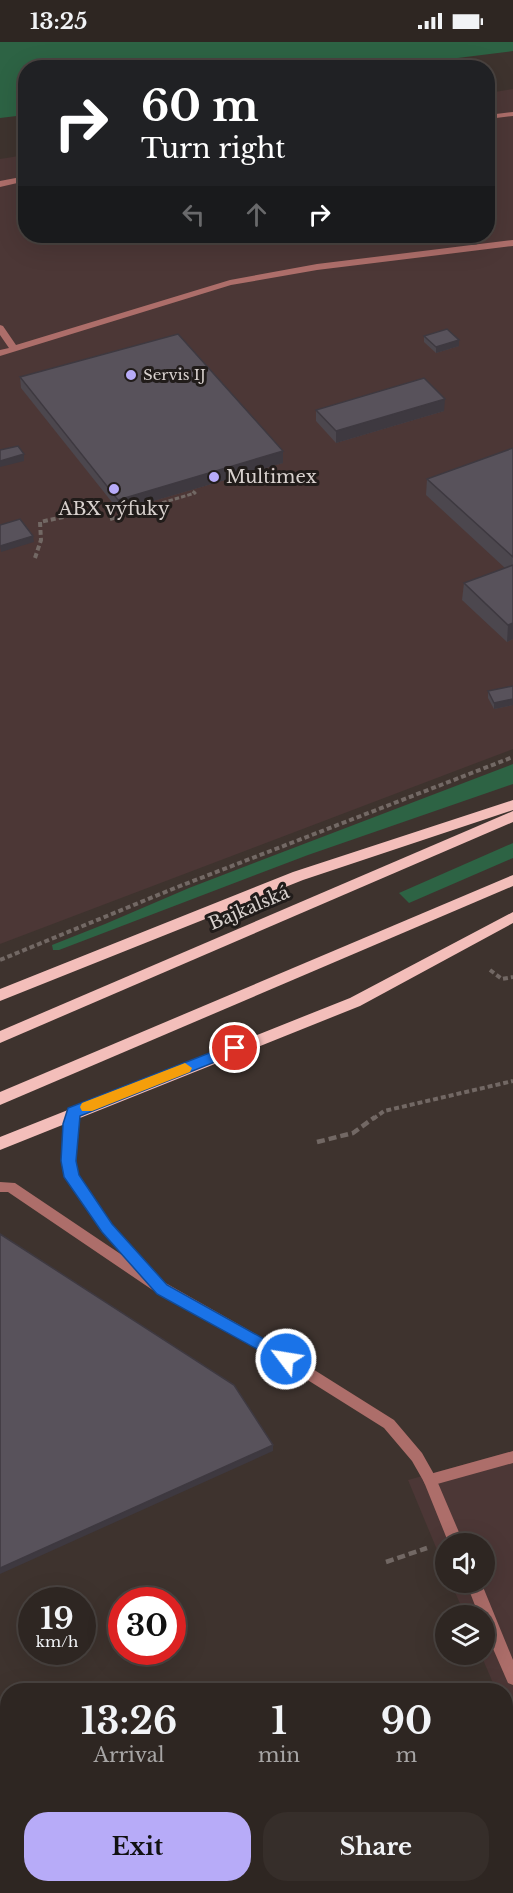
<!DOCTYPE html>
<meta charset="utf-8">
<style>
:root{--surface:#2e2622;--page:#362e2a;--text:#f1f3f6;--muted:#a7a5a5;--line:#494340;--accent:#b7abf8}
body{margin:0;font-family:"Libre Baskerville",serif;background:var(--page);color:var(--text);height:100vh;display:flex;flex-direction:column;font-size:22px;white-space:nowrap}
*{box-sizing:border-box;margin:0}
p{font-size:20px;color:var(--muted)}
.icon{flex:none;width:33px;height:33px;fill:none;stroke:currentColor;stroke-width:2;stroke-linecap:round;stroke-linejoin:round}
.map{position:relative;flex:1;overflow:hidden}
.panel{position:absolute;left:0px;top:1641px;width:513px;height:210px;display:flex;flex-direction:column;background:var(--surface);border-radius:24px 24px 0 0;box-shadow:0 6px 24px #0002,0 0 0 2px var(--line)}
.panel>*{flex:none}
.hud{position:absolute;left:18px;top:18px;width:477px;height:183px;border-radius:24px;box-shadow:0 6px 24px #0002,0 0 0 2px var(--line);background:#202124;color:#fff;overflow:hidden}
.fabs{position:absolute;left:435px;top:1491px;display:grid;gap:12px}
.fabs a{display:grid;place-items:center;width:60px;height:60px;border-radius:50%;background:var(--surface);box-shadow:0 6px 24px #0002,0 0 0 2px var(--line);font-size:30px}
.speed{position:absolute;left:18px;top:1545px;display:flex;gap:12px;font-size:30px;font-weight:700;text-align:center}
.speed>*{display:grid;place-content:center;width:78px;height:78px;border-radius:50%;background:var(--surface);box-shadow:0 6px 24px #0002,0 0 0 2px var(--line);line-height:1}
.speed small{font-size:15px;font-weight:400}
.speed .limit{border:9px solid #d22;background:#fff;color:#111}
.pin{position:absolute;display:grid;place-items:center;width:51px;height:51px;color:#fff;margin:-26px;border:3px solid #fff;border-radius:50%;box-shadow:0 2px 6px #0007}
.me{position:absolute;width:66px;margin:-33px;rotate:301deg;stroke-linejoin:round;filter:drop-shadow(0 0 4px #0008)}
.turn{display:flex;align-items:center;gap:21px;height:126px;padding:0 24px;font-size:27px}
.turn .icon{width:78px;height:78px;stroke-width:2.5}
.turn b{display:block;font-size:42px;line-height:51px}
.lanes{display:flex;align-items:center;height:57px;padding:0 24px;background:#0003;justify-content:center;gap:30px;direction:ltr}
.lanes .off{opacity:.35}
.eta{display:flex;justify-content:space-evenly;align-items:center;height:102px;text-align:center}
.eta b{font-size:36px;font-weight:700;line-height:42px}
.button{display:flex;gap:12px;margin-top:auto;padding:12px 24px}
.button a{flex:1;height:69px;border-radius:24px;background:var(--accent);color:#111;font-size:24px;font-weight:700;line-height:69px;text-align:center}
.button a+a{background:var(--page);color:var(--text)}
.status{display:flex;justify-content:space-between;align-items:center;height:42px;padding:0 30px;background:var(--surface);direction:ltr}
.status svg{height:16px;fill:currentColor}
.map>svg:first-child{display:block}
.industrial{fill:#4c3736}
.green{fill:#2d6344}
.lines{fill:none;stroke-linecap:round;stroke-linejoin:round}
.path-far2{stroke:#726864;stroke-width:3;stroke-dasharray:4.5 2;stroke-linecap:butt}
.path-far1{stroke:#726864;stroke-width:4;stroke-dasharray:5 3;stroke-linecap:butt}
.path{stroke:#726864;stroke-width:4.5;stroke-dasharray:8 4;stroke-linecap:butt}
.service{fill:#ad6e6a;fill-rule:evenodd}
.minor{fill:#ad6e6a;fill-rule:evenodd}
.primary{fill:#f3beba;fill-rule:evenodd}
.wall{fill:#4c474e}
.shaded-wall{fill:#3e3940}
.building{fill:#58525b;stroke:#3e3940;stroke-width:1.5}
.route{fill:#1a73e8;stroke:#114b97;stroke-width:1.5}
.slow{fill:#f59e0b}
.poi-dot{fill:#b7abf8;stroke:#211c1a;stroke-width:2}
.labels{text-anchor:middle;stroke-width:6;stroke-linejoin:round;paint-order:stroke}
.far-poi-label{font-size:15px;fill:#d8d1ce;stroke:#211c1a;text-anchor:start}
.poi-label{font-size:18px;fill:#d8d1ce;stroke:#211c1a;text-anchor:start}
.street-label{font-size:18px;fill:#d8d1ce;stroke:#211c1a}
</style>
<div class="status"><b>13:25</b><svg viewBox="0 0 49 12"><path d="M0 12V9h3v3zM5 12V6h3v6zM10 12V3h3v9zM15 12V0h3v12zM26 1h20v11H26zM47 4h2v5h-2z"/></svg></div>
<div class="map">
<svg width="513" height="1851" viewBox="0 0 513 1851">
<rect width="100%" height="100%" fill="#3e332e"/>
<!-- industrial -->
<g class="industrial">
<polygon points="513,47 513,707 0,902 0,117 25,113 26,194 488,194 488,51"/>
<polygon points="513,1409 513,1689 506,1671 506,1648 496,1648 481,1613 484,1612 484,1574 465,1573 451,1541 484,1540 484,1502 446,1502 445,1527 408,1438"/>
</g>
<!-- green -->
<g class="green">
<polygon points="0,0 513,0 513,9 377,26 26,26 25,73 0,76"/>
<polygon points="513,722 513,742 308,813 59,908 53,908 52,903 105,882 189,846"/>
<polygon points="513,801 513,816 409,861 399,851"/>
</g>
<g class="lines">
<!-- path-far2 -->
<polyline class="path-far2" points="125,472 195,451 191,448"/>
<!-- path-far1 -->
<g class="path-far1">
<polyline points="110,477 130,471"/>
<polyline points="35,516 41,498 40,480 77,472"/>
<polyline points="0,918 175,846 513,715"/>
<polyline points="490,928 502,937 513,935"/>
<polyline points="373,1077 384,1069 513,1039"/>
</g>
<!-- path -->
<g class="path">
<polyline points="317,1100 353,1091 375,1075"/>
<polyline points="386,1520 427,1506"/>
<polyline points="506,1775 513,1774"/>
<polyline points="0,1819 8,1818"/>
<polyline points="0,1836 8,1835"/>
</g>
<!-- service -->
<g class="service">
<polygon points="513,70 513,74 488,77 488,73"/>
<polygon points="26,134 26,139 0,145 0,139"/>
<polygon points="513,198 513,204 317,228 231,243 0,314 0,308 9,306 0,293 0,283 3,284 16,303 230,238 317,222"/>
<polygon points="513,1409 513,1421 430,1444 425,1442 423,1438 425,1434 430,1432"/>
<polygon points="513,1802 513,1818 506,1821 506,1805"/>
<polygon points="399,1844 423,1844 418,1851 393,1851 395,1845"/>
</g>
<!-- minor -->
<g class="minor">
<polygon points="73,1065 77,1067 79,1070 75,1093 75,1119 78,1134 112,1182 154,1229 155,1235 273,1302 394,1378 422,1411 435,1434 464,1502 449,1502 424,1440 412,1419 384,1386 263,1310 157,1251 8,1150 0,1150 0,1140 15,1141 125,1215 102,1190 66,1135 63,1119 63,1093 67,1070 69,1067"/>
<polygon points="466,1540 481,1540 513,1618 513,1643 508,1641 484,1586 484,1574 479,1574"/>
</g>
<!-- primary -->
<g class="primary">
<polygon points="513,758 513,768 303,838 0,959 0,947 293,830"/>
<polygon points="513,769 513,780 0,1001 0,989"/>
<polygon points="513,833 513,844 0,1063 0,1050"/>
<polygon points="513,870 513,881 360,964 0,1108 0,1095 350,956"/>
</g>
</g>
<!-- wall -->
<g class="wall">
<polygon points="424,294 459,298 459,304 436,311 424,300"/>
<polygon points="20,335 283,409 283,421 119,469 21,346"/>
<polygon points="316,368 444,369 336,401 316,379"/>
<polygon points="513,406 513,597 507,600 462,558 464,541 505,526 426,453 427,437"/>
<polygon points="513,644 513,663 494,667 488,656 488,649"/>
<polygon points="111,1844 327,1844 328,1847 328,1851 114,1851"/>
</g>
<!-- shaded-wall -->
<g class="shaded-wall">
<polygon points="459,298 459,304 436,311 436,305"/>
<polygon points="445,357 444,369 336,401 336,389"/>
<polygon points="283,409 283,421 119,469 118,458"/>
<polygon points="24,412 24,419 0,425 0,419"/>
<polygon points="33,494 34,500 1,510 0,504"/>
<polygon points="513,581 513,597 507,600 508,583"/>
<polygon points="513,657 513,663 494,667 494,661"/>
<polygon points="273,1403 273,1409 0,1532 0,1526"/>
</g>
<!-- building -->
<g class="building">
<polygon points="447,287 459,298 436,305 424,294"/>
<polygon points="178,292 283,409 118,458 20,335"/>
<polygon points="424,336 445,357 336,389 316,368"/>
<polygon points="18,404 24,412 0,419 0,408"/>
<polygon points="513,406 513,515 427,437"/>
<polygon points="20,477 33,494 0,504 0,483"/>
<polygon points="513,523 513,581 508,583 464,541"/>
<polygon points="513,644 513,657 494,661 488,649"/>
<polygon points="0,1192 234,1343 273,1403 0,1526"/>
<polygon points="113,1844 327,1844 328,1847 300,1851 116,1851"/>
</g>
<!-- route -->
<polygon class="route" points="235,1001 240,1003 242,1006 240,1010 80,1074 76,1119 79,1133 112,1182 167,1243 291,1312 294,1317 291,1321 286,1323 157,1252 102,1190 64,1135 61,1119 63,1082 68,1066"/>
<!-- slow -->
<polygon class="slow" points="185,1021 192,1026 190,1030 92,1069 82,1069 80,1065 82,1061"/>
<!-- markers -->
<g class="poi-dot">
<circle cx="131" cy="333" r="6"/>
<circle cx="214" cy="435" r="6"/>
<circle cx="114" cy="447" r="6"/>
</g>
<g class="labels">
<!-- far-poi labels -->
<g class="far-poi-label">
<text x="143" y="338">Servis IJ</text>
</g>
<!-- poi labels -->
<g class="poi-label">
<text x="226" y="441">Multimex</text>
<text x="114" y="473" text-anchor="middle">ABX výfuky</text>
</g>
<!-- street labels -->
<g class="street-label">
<text transform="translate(249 866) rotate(-23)" y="6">Bajkalská</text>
</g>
</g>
</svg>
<div class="fabs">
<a><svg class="icon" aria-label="sound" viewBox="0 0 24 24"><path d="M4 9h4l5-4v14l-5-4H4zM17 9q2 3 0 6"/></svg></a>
<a><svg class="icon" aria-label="layers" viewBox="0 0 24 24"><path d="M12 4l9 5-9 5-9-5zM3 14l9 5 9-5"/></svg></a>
</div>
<div class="speed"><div>19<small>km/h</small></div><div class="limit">30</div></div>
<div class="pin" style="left:235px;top:1006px;background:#d93025"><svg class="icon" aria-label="arrive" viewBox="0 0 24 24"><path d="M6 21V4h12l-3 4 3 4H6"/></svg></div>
<svg class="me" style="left:286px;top:1317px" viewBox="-20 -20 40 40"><circle r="17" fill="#1a73e8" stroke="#fff" stroke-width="3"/><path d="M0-11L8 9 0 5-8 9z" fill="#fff"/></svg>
<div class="hud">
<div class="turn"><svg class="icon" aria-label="right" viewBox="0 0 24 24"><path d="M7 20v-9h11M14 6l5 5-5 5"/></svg><div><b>60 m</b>Turn right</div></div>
<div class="lanes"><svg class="icon off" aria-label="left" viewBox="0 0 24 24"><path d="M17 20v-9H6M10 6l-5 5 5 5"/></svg><svg class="icon off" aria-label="ahead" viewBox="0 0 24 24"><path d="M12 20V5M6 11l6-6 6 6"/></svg><svg class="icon" aria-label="right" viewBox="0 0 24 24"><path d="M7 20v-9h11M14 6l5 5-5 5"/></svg></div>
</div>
<section class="panel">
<div class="eta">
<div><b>13:26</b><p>Arrival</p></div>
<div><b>1</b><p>min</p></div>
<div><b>90</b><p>m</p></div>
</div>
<div class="button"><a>Exit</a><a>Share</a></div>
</section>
</div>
